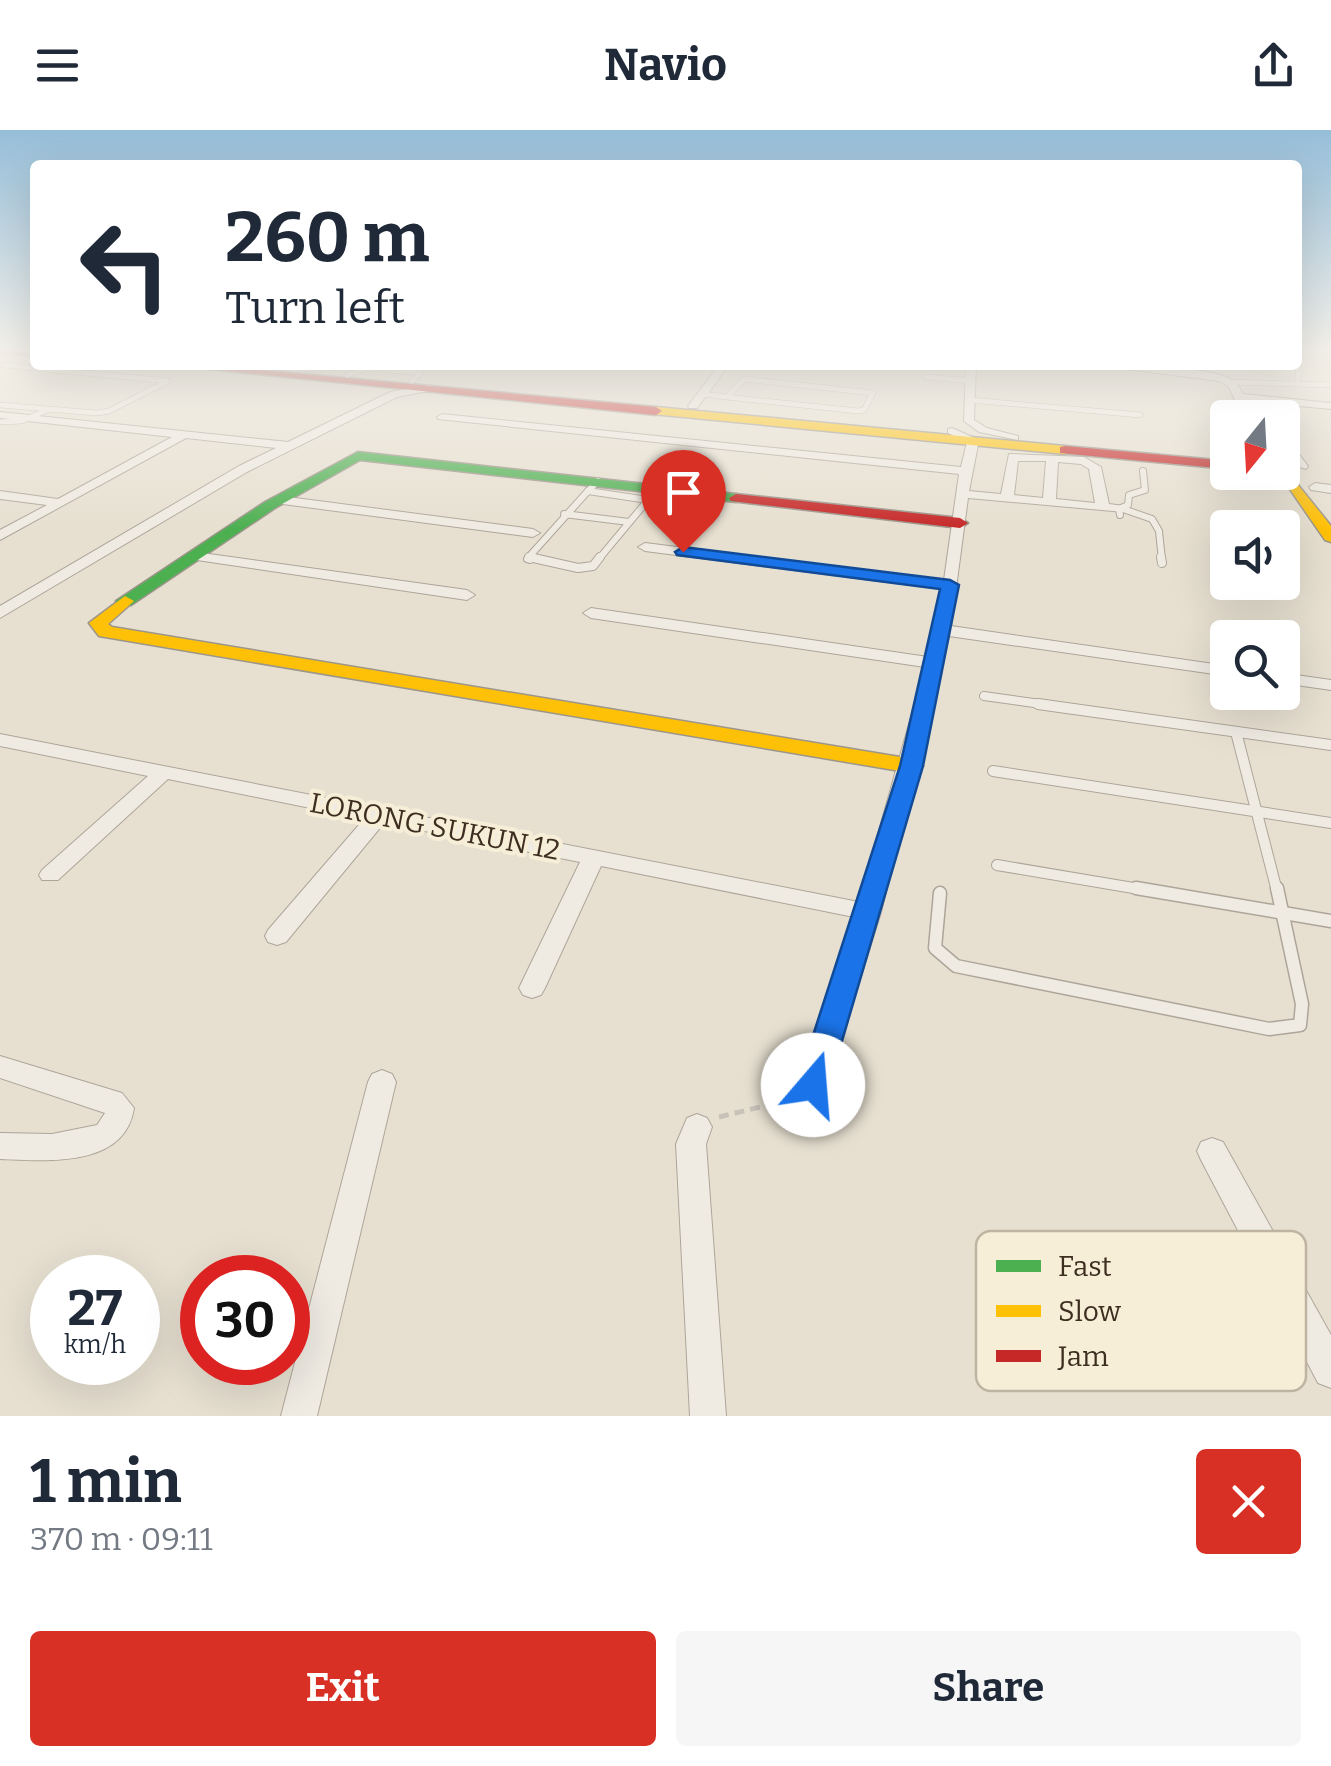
<!DOCTYPE html>
<meta charset="utf-8">
<style>
:root{--surface:#fff;--page:#f6f6f7;--text:#1f2937;--muted:#747a83;--accent:#d93025}
body{margin:0;font-family:Bitter,serif;background:var(--page);color:var(--text);height:100vh;display:flex;flex-direction:column;font-size:38px;white-space:nowrap}
*{box-sizing:border-box;margin:0}
p{font-size:32px;color:var(--muted)}
.icon{flex:none;width:55px;height:55px;fill:none;stroke:currentColor;stroke-width:2;stroke-linecap:round;stroke-linejoin:round}
.map{position:relative;height:1286px;overflow:hidden}
.side{display:flex;flex-direction:column;background:var(--surface);flex:1}
.side>*{flex:none}
.guide{position:absolute;left:30px;top:30px;width:1272px;height:210px;border-radius:10px;box-shadow:0 10px 40px #0002;background:#fff;color:var(--text);overflow:hidden}
.needle{width:65px;rotate:198deg}
.buttons{position:absolute;left:1210px;top:270px;display:grid;gap:20px}
.buttons a{display:grid;place-items:center;width:90px;height:90px;border-radius:10px;background:var(--surface);box-shadow:0 10px 40px #0002;font-size:50px}
.speed{position:absolute;left:30px;top:1125px;display:flex;gap:20px;font-size:50px;font-weight:700;text-align:center}
.speed>*{display:grid;place-content:center;width:130px;height:130px;border-radius:50%;background:var(--surface);box-shadow:0 10px 40px #0002;line-height:1}
.speed small{font-size:25px;font-weight:400}
.speed .limit{border:15px solid #d22;background:#fff;color:#111}
.pin{position:absolute;display:grid;place-items:center;width:85px;height:85px;color:#fff;margin:-102px -42px;border-radius:50% 50% 50% 0;rotate:-45deg;box-shadow:0 0 10px #0007}
.pin .icon{rotate:45deg}
.me{position:absolute;width:110px;margin:-55px;rotate:18deg;stroke-linejoin:round;filter:drop-shadow(0 0 8px #0008)}
.turn{display:flex;align-items:center;gap:35px;height:210px;padding:0 30px;font-size:45px}
.turn .icon{width:130px;height:130px;stroke-width:2.5}
.turn b{display:block;font-size:70px;line-height:85px}
.round{display:grid;place-items:center;flex:none;width:105px;height:105px;border-radius:10px;background:var(--page)}
.headline{display:flex;align-items:center;justify-content:space-between;height:170px;padding:0 30px}
h1{font-size:60px;font-weight:700;line-height:75px}
.button{display:flex;gap:20px;margin-top:auto;padding:20px 30px}
.button a{flex:1;height:115px;border-radius:10px;background:var(--accent);color:#fff;font-size:40px;font-weight:700;line-height:115px;text-align:center}
.button a+a{background:var(--page);color:var(--text)}
header{display:flex;justify-content:space-between;align-items:center;height:130px;padding:0 30px;background:var(--surface);font-size:45px;font-weight:700}
.map>svg:first-child{display:block}
.lines{fill:none;stroke-linecap:round;stroke-linejoin:round}
.lane-far4-casing{stroke:#ada599;stroke-width:6}
.lane-far3-casing{stroke:#ada599;stroke-width:8}
.lane-far2-casing{stroke:#ada599;stroke-width:10}
.lane-far1-casing{stroke:#ada599;stroke-width:12}
.lane-casing{stroke:#ada599;stroke-width:15}
.street-casing{stroke:#ada599;stroke-width:2}
.fast-casing{stroke:#9c958a;stroke-width:3}
.slow-casing{stroke:#9c958a;stroke-width:3}
.jam-casing{stroke:#9c958a;stroke-width:3}
.path{stroke:#c8c2b9;stroke-width:5;stroke-dasharray:10 6;stroke-linecap:butt}
.lane-far4{stroke:#efebe3;stroke-width:5}
.lane-far3{stroke:#efebe3;stroke-width:6}
.lane-far2{stroke:#efebe3;stroke-width:8}
.lane-far1{stroke:#efebe3;stroke-width:10}
.lane{stroke:#efebe3;stroke-width:12}
.street{fill:#efebe3;fill-rule:evenodd}
.fast{fill:#4caf50;fill-rule:evenodd}
.slow{fill:#ffc107;fill-rule:evenodd}
.jam{fill:#c62828;fill-rule:evenodd}
.route{fill:#1a73e8;stroke:#114b97;stroke-width:2.5}
.labels{text-anchor:middle;stroke-width:8;stroke-linejoin:round;paint-order:stroke}
.street-label{font-size:28px;fill:#3d2e20;stroke:#f7eed8}
.key{fill:#f7eed8;stroke:#bfb4a1;stroke-width:2.5}
.key-label{font-size:28px;fill:#3d2e20}
</style>
<header><svg class="icon" aria-label="menu" viewBox="0 0 24 24"><path d="M4 6h16M4 12h16M4 18h16"/></svg>Navio<svg class="icon" aria-label="share" viewBox="0 0 24 24"><path d="M12 15V3M7 8l5-5 5 5M5 13v7h14v-7"/></svg></header>
<div class="map">
<svg width="1331" height="1286" viewBox="0 0 1331 1286">
<rect width="100%" height="100%" fill="#e7e0d1"/>
<g class="lines">
<!-- lane-far4 casing -->
<g class="lane-far4-casing">
<g id="lane-far4">
<polyline points="347,245 368,238 421,243 412,251"/>
<polyline points="926,247 970,251"/>
<polygon points="744,249 873,263 864,280 858,281 727,267"/>
<polyline points="1227,252 1331,255"/>
<polyline points="1298,252 1299,220"/>
<polyline points="702,264 727,267"/>
<polyline points="970,270 1140,285"/>
<polyline points="0,275 97,283 109,281 168,251 4,235"/>
<polyline points="0,292 22,291 47,280"/>
</g>
</g>
<!-- lane-far3 casing -->
<g class="lane-far3-casing">
<g id="lane-far3">
<polyline points="588,361 648,370 598,430"/>
<polyline points="588,361 598,351"/>
<polyline points="1123,379 1152,389 1159,401 1162,430"/>
<polyline points="564,384 629,392"/>
<polyline points="1120,385 1119,379 1128,375 1129,365 1145,360 1143,341"/>
<polyline points="530,430 527,429 588,361"/>
</g>
</g>
<!-- lane-far2 casing -->
<g class="lane-far2-casing">
<g id="lane-far2">
<polyline points="529,427 578,438 593,436 600,427"/>
<polyline points="1161,427 1162,433"/>
<polyline points="984,566 1055,576"/>
</g>
</g>
<!-- lane-far1 casing -->
<g class="lane-far1-casing">
<g id="lane-far1">
<polyline points="1038,574 1331,615"/>
<polyline points="1236,602 1277,761"/>
<polyline points="993,641 1331,693"/>
<polyline points="997,735 1151,761"/>
</g>
</g>
<!-- lane casing -->
<g class="lane-casing">
<g id="lane">
<polyline points="1136,758 1331,791"/>
<polyline points="940,763 935,818 956,836 1269,899 1300,895 1302,874 1277,758"/>
</g>
</g>
<!-- street casing -->
<g class="street-casing">
<g id="street">
<polygon points="719,235 729,235 697,278 689,278 688,276"/>
<polygon points="966,235 976,235 974,290 987,298 1018,306 1018,310 979,302 964,291"/>
<path d="M1096 235C1124 235 1203 237 1226 247 1235 251 1239 256 1243 264L1331 273V279L1246 271 1254 288H1243L1229 257 1219 251Z"/>
<polygon points="430,255 434,260 397,267 247,342 0,488 0,476 239,336 276,318 186,308 0,410 0,400 47,375 0,369 0,361 58,369 172,307 0,288 0,282 288,312 390,262"/>
<path d="M442 284 961 337 967 312 948 303V299L952 298 979 310 969 361 1001 364 1009 324 1084 327 1101 337 1109 374 1124 376V382L968 368 951 496 1228 536V546L949 506 881 782 827 955 823 963 813 967 803 963 799 955 854 787 601 736 545 858 541 865 532 868 523 865 519 858 580 732 384 693 286 812 277 815 268 812 265 806 268 800 364 689 168 649 58 750H42L39 745 42 740 148 646 0 616V604L859 772 925 537 591 488 583 483 591 478 928 527 942 459 645 421 638 417 645 413 944 450 959 344 438 289 437 287ZM1018 331H1046L1043 368 1014 365ZM1058 332 1081 334 1089 339 1095 373 1056 369Z"/>
<polygon points="1282,302 1308,336 1306,339 1296,336 1282,315"/>
<polygon points="1315,353 1331,355 1331,363 1311,360 1309,357"/>
<polygon points="280,366 533,399 540,403 533,407 275,373 275,367"/>
<polygon points="195,422 467,460 475,465 467,470 190,429 190,423"/>
<polygon points="1282,543 1331,550 1331,560 1282,553"/>
<path d="M0 926 122 963 134 978C125 1038 47 1031 0 1029V1003L52 1004 97 995 105 983 0 948Z"/>
<polygon points="382,940 392,944 396,952 317,1286 281,1286 368,952 372,944"/>
<polygon points="697,984 707,988 712,997 706,1014 726,1286 690,1286 676,1014 687,988"/>
<polygon points="1212,1008 1223,1012 1331,1205 1331,1258 1318,1253 1201,1030 1197,1021 1201,1012"/>
</g>
</g>
<!-- fast casing -->
<g class="fast-casing">
<polygon id="fast" points="358,322 736,364 743,368 736,372 360,330 275,378 131,475 119,475 116,471 265,372"/>
</g>
<!-- slow casing -->
<g class="slow-casing">
<g id="slow">
<polygon points="656,277 1065,316 1072,320 1065,324 652,284 652,278"/>
<polygon points="1282,335 1331,396 1331,412 1325,410 1278,342 1282,342"/>
<polygon points="125,466 134,471 108,494 112,497 912,629 923,636 912,643 99,506 89,493"/>
</g>
</g>
<!-- jam casing -->
<g class="jam-casing">
<g id="jam">
<polygon points="0,220 35,220 35,226 0,223"/>
<polygon points="168,235 207,235 656,277 662,281 656,285"/>
<polygon points="1065,316 1228,331 1228,339 1060,323 1060,317"/>
<polygon points="736,364 960,388 968,393 960,398 731,371 729,368"/>
</g>
</g>
<!-- path -->
<polyline class="path" points="719,987 793,969"/>
<!-- lane-far4 -->
<use href="#lane-far4" class="lane-far4"/>
<!-- lane-far3 -->
<use href="#lane-far3" class="lane-far3"/>
<!-- lane-far2 -->
<use href="#lane-far2" class="lane-far2"/>
<!-- lane-far1 -->
<use href="#lane-far1" class="lane-far1"/>
<!-- lane -->
<use href="#lane" class="lane"/>
<!-- street -->
<use href="#street" class="street"/>
<!-- fast -->
<use href="#fast" class="fast"/>
<!-- slow -->
<use href="#slow" class="slow"/>
<!-- jam -->
<use href="#jam" class="jam"/>
</g>
<!-- sky -->
<linearGradient id="sky" x2="0" y2="1"><stop stop-color="#96bed9"/><stop offset="0.55" stop-color="#f4f1ea"/><stop offset="1" stop-color="#f4f1ea" stop-opacity="0"/></linearGradient>
<rect width="1331" height="400" fill="url(#sky)"/>
<!-- route -->
<polygon class="route" points="683,417 950,450 959,455 923,636 829,955 825,965 813,969 802,965 797,955 900,636 940,459 677,425 675,422"/>
<g class="labels">
<!-- street labels -->
<g class="street-label">
<text transform="translate(435 696) rotate(11)" y="10">LORONG SUKUN 12</text>
</g>
</g>
<!-- legend -->
<rect x="976" y="1101" width="330" height="160" rx="15" class="key"/>
<rect x="996" y="1130" width="45" height="12" fill="#4caf50"/>
<rect x="996" y="1175" width="45" height="12" fill="#ffc107"/>
<rect x="996" y="1220" width="45" height="12" fill="#c62828"/>
<g class="key-label">
<text x="1058" y="1146">Fast</text>
<text x="1058" y="1191">Slow</text>
<text x="1058" y="1236">Jam</text>
</g>
</svg>
<div class="buttons">
<a><svg class="needle" viewBox="-14 -14 28 28"><path d="M0-13l5 13h-10z" fill="#e53935"/><path d="M0 13l5-13h-10z" fill="#747a83"/></svg></a>
<a><svg class="icon" aria-label="sound" viewBox="0 0 24 24"><path d="M4 9h4l5-4v14l-5-4H4zM17 9q2 3 0 6"/></svg></a>
<a><svg class="icon" aria-label="search" viewBox="0 0 24 24"><circle cx="10" cy="10" r="6"/><path d="M15 15l6 6"/></svg></a>
</div>
<div class="speed"><div>27<small>km/h</small></div><div class="limit">30</div></div>
<div class="pin" style="left:683px;top:422px;background:#d93025"><svg class="icon" aria-label="arrive" viewBox="0 0 24 24"><path d="M6 21V4h12l-3 4 3 4H6"/></svg></div>
<svg class="me" style="left:813px;top:955px" viewBox="-20 -20 40 40"><circle r="19" fill="#fff"/><path d="M0-13L10 11 0 6-10 11z" fill="#1a73e8"/></svg>
<div class="guide">
<div class="turn"><svg class="icon" aria-label="left" viewBox="0 0 24 24"><path d="M17 20v-9H6M10 6l-5 5 5 5"/></svg><div><b>260 m</b>Turn left</div></div>
</div>
</div>
<section class="side">
<div class="headline"><div><h1>1 min</h1><p>370 m · 09:11</p></div><a class="round" style="background:#d93025;color:#fff"><svg class="icon" aria-label="close" viewBox="0 0 24 24"><path d="M6 6l12 12M18 6L6 18"/></svg></a></div>
<div class="button"><a>Exit</a><a>Share</a></div>
</section>
